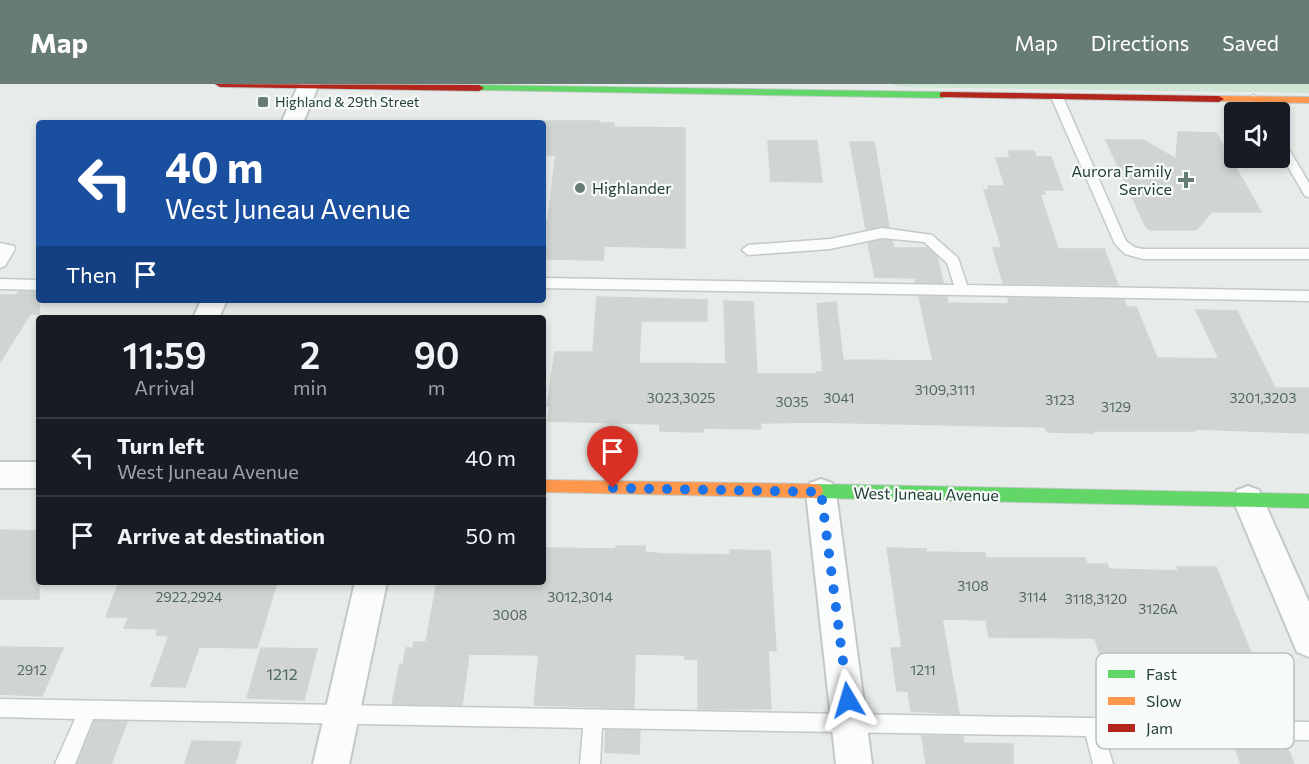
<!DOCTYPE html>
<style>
:root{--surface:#171b24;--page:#242831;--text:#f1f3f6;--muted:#9ea1a6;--line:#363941;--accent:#687c76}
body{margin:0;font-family:Commissioner,sans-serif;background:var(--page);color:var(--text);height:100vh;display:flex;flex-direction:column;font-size:22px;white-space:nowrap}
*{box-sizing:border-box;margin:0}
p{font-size:20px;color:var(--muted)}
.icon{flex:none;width:33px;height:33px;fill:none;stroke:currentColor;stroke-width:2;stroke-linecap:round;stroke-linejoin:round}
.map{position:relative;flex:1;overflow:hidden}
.details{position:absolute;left:36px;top:231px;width:510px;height:270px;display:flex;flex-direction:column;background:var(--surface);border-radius:6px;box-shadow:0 3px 9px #0003}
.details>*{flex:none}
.top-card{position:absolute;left:36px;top:36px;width:510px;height:183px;border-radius:6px;box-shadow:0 3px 9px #0003;background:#1a4fa0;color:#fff;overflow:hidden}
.buttons{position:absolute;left:1224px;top:18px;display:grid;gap:12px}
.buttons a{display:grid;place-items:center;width:66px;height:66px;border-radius:6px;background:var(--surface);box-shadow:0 3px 9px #0003;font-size:30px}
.pin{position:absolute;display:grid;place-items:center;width:51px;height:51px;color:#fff;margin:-62px -26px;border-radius:50% 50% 50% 0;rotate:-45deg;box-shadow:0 0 6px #0007}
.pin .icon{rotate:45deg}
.me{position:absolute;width:66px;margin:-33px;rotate:353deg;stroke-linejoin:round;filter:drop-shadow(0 0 4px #0008)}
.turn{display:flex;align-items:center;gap:21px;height:126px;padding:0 30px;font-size:27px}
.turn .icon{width:78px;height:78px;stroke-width:2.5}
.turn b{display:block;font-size:42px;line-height:51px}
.then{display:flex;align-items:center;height:57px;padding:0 30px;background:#0003;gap:12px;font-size:22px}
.eta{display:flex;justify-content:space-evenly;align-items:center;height:102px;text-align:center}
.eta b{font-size:36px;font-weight:600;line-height:42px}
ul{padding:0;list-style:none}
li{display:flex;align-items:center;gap:18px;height:78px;padding:0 30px;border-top:2px solid var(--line)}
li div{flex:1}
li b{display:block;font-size:22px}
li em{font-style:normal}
header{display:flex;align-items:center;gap:36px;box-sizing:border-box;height:84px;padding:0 30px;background:var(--accent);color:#fff}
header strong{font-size:28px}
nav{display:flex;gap:33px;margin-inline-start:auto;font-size:21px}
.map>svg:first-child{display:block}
.green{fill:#d0e5d6}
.building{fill:#d0d5d3;stroke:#d0d5d3;stroke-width:1.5}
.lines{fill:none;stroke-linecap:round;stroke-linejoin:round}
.lane-casing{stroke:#c4c9c7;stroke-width:3}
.street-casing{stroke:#c4c9c7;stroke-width:4}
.fast-casing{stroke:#c2cac7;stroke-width:2}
.slow-casing{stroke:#c2cac7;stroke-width:2}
.jam-casing{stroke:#c2cac7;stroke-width:2}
.lane{fill:#fbfcfc;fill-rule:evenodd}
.street{fill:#fbfcfc;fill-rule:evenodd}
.fast{fill:#63d668;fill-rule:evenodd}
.slow{fill:#ff974d;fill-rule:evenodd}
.jam{fill:#b3261e;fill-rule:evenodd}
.route{stroke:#1a73e8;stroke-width:10;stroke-dasharray:0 18}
.poi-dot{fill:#687c76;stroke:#f6faf8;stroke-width:2}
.labels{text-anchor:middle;stroke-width:4.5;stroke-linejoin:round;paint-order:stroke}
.far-poi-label{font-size:14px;fill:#244038;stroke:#f6faf8;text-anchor:start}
.number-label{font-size:14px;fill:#506660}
.poi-label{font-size:16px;fill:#244038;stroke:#f6faf8;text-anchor:end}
.street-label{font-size:16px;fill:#244038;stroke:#f6faf8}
.near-number-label{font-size:16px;fill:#506660}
.key{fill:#f6faf8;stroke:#b7c2be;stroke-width:1.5}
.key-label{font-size:16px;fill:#244038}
</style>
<header>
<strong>Map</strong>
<nav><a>Map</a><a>Directions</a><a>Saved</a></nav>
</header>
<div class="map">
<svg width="1309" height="680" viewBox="0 0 1309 680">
<rect width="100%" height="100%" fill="#e7ecea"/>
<!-- green -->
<polygon class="green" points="891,0 1309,0 1309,9 900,3"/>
<!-- building -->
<g class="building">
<polygon points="543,37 599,37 599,39 614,39 614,43 685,44 685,164 604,162 603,176 543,175 543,136 548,136 556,71 543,71"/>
<polygon points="1178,48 1216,49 1261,128 1212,128 1196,146 1150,146 1145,141 1106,56 1143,56 1176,75"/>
<polygon points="768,57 817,57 822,98 771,97"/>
<polygon points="850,58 874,58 889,143 866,145"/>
<polygon points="1008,67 1034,67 1036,73 1051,73 1063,106 1043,106 1045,110 1040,110 1058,165 1104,165 1118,201 1003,199 993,164 1002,164 984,106 989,106 988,102 1005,102 996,74 1010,74"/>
<polygon points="882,156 892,157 894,164 927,164 937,173 943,199 916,198 915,194 875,193 868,159"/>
<polygon points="19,208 39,208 39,230 30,230 0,278 0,211 17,211"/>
<polygon points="597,213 707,216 707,237 641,237 639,279 726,280 724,217 753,218 757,290 817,290 816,288 823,288 817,220 836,218 843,276 933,277 919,213 947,213 948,219 1009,220 1008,214 1124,216 1127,223 1136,223 1157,274 1219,275 1196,226 1237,227 1275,304 1309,304 1309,349 1195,345 1195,347 1093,347 1094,349 1047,348 1045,343 814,338 760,339 761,345 703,344 703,348 660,347 660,340 548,337 550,322 547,322 555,268 593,268"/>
<polygon points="0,446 39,447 39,515 0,515"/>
<polygon points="616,462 645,462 645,468 664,470 730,471 730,466 770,467 776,567 768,566 771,625 698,625 698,575 685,575 685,571 635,570 634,624 534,621 539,571 469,570 462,621 392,620 400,580 403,581 406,564 413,564 414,558 426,558 437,498 543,498 543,464 616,465"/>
<polygon points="887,464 926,465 926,468 985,469 986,474 1085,474 1087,480 1107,480 1109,485 1179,487 1177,483 1216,483 1278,635 1225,634 1207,581 1140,587 1154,631 1117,631 1095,554 989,553 986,536 942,535 959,630 911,627 908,607 897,607 891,564 902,564"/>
<polygon points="119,498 277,498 257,564 199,563 185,603 151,602 169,552 156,551 158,545 124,544 129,533 106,533"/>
<polygon points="0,563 63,564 42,612 0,610"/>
<polygon points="261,564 317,565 304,616 247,614"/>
<polygon points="95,637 127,638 111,680 77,680"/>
<polygon points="606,646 640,647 639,670 605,668"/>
<polygon points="922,652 963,652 964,659 1013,660 1013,680 926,680"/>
<polygon points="192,657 241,658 235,680 185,680"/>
<polygon points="1233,657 1285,658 1294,680 1241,680"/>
</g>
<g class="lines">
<!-- lane casing -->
<g class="lane-casing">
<g id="lane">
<polygon points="1057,10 1063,13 1126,157 1134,163 1143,165 1309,165 1309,175 1143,175 1125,170 1115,160 1051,13"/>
<polygon points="1253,11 1257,13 1265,28 1255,28 1247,15"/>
<polygon points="1280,56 1284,57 1309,99 1309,113 1305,112 1280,69"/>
<polygon points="882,144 932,151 958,174 967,201 1309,207 1309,217 543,204 543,194 954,201 947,179 924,158 882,154 830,165 748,171 742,166 748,161 830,155"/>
<polygon points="0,159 14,162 15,165 5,182 0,184"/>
<polygon points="0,195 39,196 39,206 0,205"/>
<polygon points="0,615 1309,638 1309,656 1105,653 1113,680 1093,680 1086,652 602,644 600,680 580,680 583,644 93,635 75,680 55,680 75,635 0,633"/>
</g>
</g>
<!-- street casing -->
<g class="street-casing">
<g id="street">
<polygon points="299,0 319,0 303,39 281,39"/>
<polygon points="201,216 227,216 219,234 193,234"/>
<rect x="0" y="378" width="39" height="26"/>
<polygon points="821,395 832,399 836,409 872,680 836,680 806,409 810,399"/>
<polygon points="1248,402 1259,406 1309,518 1309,573 1297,568 1233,416 1237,406"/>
<polygon points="355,498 387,498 349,680 313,680"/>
</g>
</g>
<!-- fast casing -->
<g class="fast-casing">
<g id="fast">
<polygon points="479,1 943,8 948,11 943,14 476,6 474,4"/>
<polygon points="816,400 1309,410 1309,424 816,414 811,412 809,407 811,402"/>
</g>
</g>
<!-- slow casing -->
<g class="slow-casing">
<g id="slow">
<polygon points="1219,12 1309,13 1309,19 1215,17 1215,13"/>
<polygon points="543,396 816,400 821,402 823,407 821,412 816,414 543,408"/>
</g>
</g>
<!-- jam casing -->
<g class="jam-casing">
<g id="jam">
<polygon points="215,0 479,1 484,4 479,7 220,3"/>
<polygon points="943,8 1219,12 1224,15 1219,18 940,13 940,9"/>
</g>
</g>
<!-- lane -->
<use href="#lane" class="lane"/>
<!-- street -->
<use href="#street" class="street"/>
<!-- fast -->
<use href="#fast" class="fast"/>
<!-- slow -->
<use href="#slow" class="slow"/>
<!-- jam -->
<use href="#jam" class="jam"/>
</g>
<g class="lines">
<!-- route -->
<polyline class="route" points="613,404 821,408 848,616"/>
</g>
<!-- markers -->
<g class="poi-dot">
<rect x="257" y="12" width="12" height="12" rx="3"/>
<path d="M1183 87h6v6h6v6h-6v6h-6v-6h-6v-6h6z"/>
<circle cx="580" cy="104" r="6"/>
</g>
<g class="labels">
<!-- far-poi labels -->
<g class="far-poi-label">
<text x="275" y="23">Highland &amp; 29th Street</text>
</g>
<!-- number labels -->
<g class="number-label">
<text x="945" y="311">3109,3111</text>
<text x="681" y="319">3023,3025</text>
<text x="839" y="319">3041</text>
<text x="1263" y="319">3201,3203</text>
<text x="1060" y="321">3123</text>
<text x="792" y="323">3035</text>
<text x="1116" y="328">3129</text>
<text x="973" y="507">3108</text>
<text x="189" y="518">2922,2924</text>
<text x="580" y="518">3012,3014</text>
<text x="1033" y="518">3114</text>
<text x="1096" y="520">3118,3120</text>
<text x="1158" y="530">3126A</text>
<text x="510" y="536">3008</text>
<text x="32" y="591">2912</text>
<text x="923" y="591">1211</text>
</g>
<!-- poi labels -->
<g class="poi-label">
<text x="1172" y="93">Aurora Family<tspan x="1172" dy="18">Service</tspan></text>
<text x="592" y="110" text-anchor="start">Highlander</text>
</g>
<!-- street labels -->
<g class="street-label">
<text transform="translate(926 410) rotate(1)" y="6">West Juneau Avenue</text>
</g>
<!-- near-number labels -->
<g class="near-number-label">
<text x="282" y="596">1212</text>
</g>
</g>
<!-- legend -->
<rect x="1096" y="569" width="198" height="96" rx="9" class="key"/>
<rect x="1108" y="586" width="27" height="8" fill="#63d668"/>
<rect x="1108" y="613" width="27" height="8" fill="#ff974d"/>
<rect x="1108" y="640" width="27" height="8" fill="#b3261e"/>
<g class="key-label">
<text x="1146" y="596">Fast</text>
<text x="1146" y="623">Slow</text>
<text x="1146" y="650">Jam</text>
</g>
</svg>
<div class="buttons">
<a><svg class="icon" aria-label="sound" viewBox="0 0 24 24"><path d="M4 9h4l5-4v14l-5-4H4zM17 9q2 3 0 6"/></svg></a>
</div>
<div class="pin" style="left:613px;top:404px;background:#d93025"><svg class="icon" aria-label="arrive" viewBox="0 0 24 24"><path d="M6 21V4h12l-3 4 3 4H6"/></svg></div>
<svg class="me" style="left:848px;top:616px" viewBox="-20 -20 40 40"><path d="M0-17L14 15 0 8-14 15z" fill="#1a73e8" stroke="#fff" stroke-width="4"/></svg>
<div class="top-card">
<div class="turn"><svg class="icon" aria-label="left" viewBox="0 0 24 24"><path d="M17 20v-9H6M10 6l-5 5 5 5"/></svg><div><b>40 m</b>West Juneau Avenue</div></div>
<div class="then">Then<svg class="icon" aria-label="arrive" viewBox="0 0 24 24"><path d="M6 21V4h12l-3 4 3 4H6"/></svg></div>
</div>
<section class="details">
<div class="eta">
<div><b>11:59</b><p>Arrival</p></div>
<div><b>2</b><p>min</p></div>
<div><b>90</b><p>m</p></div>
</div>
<ul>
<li><svg class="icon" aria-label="left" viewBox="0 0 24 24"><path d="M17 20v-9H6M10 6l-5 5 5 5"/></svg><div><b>Turn left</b><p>West Juneau Avenue</p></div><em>40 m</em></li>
<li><svg class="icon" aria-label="arrive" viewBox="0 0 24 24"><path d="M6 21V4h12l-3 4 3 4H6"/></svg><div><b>Arrive at destination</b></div><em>50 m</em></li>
</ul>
</section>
</div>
